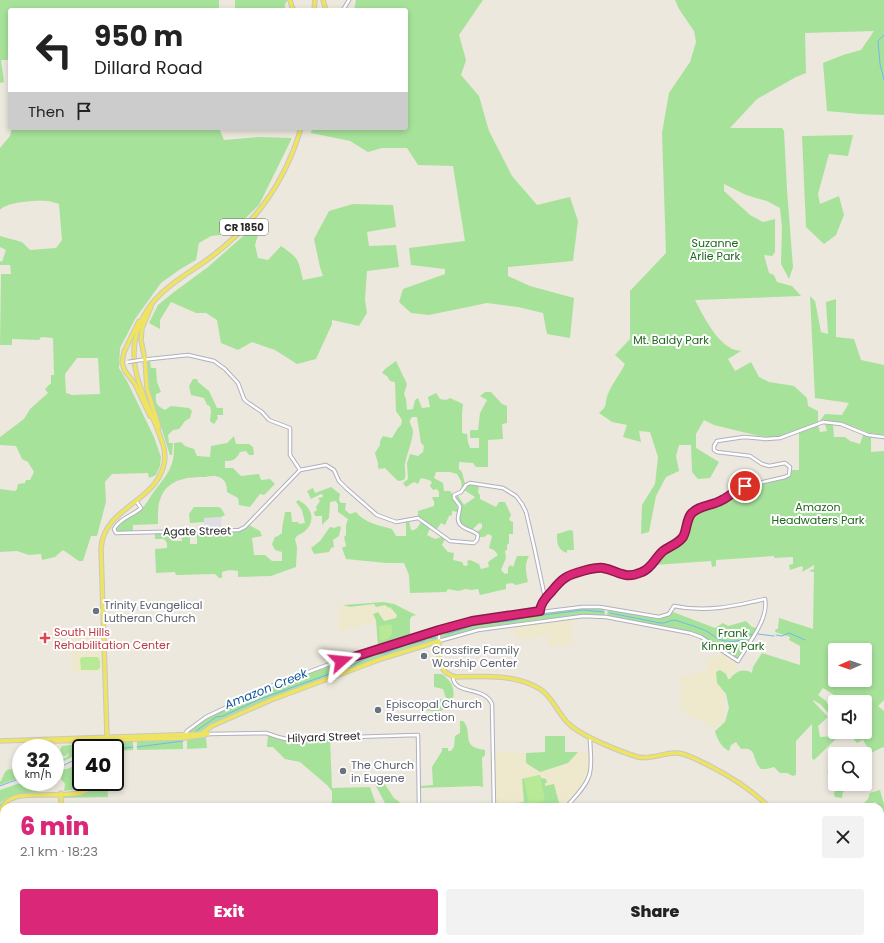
<!DOCTYPE html>
<meta charset="utf-8">
<style>
:root{--surface:#fff;--page:#f2f2f2;--text:#222;--muted:#767676;--accent:#db2777}
body{margin:0;font-family:Poppins,sans-serif;background:var(--page);color:var(--text);height:100vh;display:flex;flex-direction:column;font-size:15px;white-space:nowrap}
*{box-sizing:border-box;margin:0}
p{font-size:13px;color:var(--muted)}
.icon{flex:none;width:22px;height:22px;fill:none;stroke:currentColor;stroke-width:2;stroke-linecap:round;stroke-linejoin:round}
.map{position:relative;flex:1;overflow:hidden}
.drawer{position:absolute;left:0px;top:803px;width:884px;height:140px;display:flex;flex-direction:column;background:var(--surface);border-radius:12px 12px 0 0;box-shadow:0 2px 6px #0003}
.drawer>*{flex:none}
.banner{position:absolute;left:8px;top:8px;width:400px;height:122px;border-radius:4px;box-shadow:0 2px 6px #0003;background:#fff;color:var(--text);overflow:hidden}
.needle{width:26px;rotate:268deg}
.buttons{position:absolute;left:828px;top:643px;display:grid;gap:8px}
.buttons a{display:grid;place-items:center;width:44px;height:44px;border-radius:4px;background:var(--surface);box-shadow:0 2px 6px #0003;font-size:20px}
.speed{position:absolute;left:12px;top:739px;display:flex;gap:8px;font-size:20px;font-weight:700;text-align:center}
.speed>*{display:grid;place-content:center;width:52px;height:52px;border-radius:50%;background:var(--surface);box-shadow:0 2px 6px #0003;line-height:1}
.speed small{font-size:10px;font-weight:400}
.speed .limit{border:2px solid #111;border-radius:6px;background:#fff;color:#111}
.pin{position:absolute;display:grid;place-items:center;width:34px;height:34px;color:#fff;margin:-17px;border:2px solid #fff;border-radius:50%;box-shadow:0 1px 4px #0007}
.me{position:absolute;width:44px;margin:-22px;rotate:72deg;stroke-linejoin:round;filter:drop-shadow(0 0 3px #0008)}
.turn{display:flex;align-items:center;gap:14px;height:84px;padding:0 20px;font-size:18px}
.turn .icon{width:52px;height:52px;stroke-width:2.5}
.turn b{display:block;font-size:28px;line-height:34px}
.then{display:flex;align-items:center;height:38px;padding:0 20px;background:#0003;gap:8px;font-size:15px}
.round{display:grid;place-items:center;flex:none;width:42px;height:42px;border-radius:4px;background:var(--page)}
.summary{display:flex;align-items:center;justify-content:space-between;height:68px;padding:0 20px}
h1{font-size:24px;font-weight:800;line-height:30px;color:var(--accent)}
.primary-button{display:flex;gap:8px;margin-top:auto;padding:8px 20px}
.primary-button a{flex:1;height:46px;border-radius:4px;background:var(--accent);color:#fff;font-size:16px;font-weight:800;line-height:46px;text-align:center}
.primary-button a+a{background:var(--page);color:var(--text)}
.map>svg:first-child{display:block}
.industrial{fill:#e0dde5}
.education{fill:#eee8cc}
.green{fill:#a7e29a;fill-rule:evenodd}
.cemetery{fill:#bfd6b4}
.pitch{fill:#b8e996}
.lines{fill:none;stroke-linecap:round;stroke-linejoin:round}
.stream{stroke:#71b8ed;stroke-width:1}
.minor-casing{stroke:#b0b0be;stroke-width:4.5}
.major-casing{stroke:#c8c8c8;stroke-width:5.5}
.minor{stroke:#fff;stroke-width:2.5}
.major{stroke:#eee45f;stroke-width:3.5}
.minor-bridge-casing{stroke:#b0b0be;stroke-width:4.5;stroke-linecap:butt}
.minor-bridge{stroke:#fff;stroke-width:2.5}
.route-casing{stroke:#8e194d;stroke-width:10}
.route{stroke:#db2777;stroke-width:7}
.worship-dot{fill:#6b7280;stroke:#fff;stroke-width:1.5}
.health-dot{fill:#e0444e;stroke:#fff;stroke-width:1.5}
.labels{text-anchor:middle;stroke-width:4;stroke-linejoin:round;paint-order:stroke}
.shield{fill:#fff;stroke:#6a6a6a;stroke-width:1}
.shield-label{font-size:10px;font-weight:bold;fill:#2a2a2a}
.park-label{font-size:11px;fill:#1f671b;stroke:#fff}
.street-label{font-size:11px;fill:#2a2a2a;stroke:#fff}
.worship-label{font-size:11px;fill:#5b616d;stroke:#fff;text-anchor:start}
.health-label{font-size:11px;fill:#be3a42;stroke:#fff;text-anchor:start}
.water-label{font-size:12px;font-style:italic;fill:#0f5499;stroke:#fff}
</style>
<div class="map">
<svg width="884" height="943" viewBox="0 0 884 943">
<rect width="100%" height="100%" fill="#ece8dd"/>
<!-- industrial -->
<polygon class="industrial" points="221,517 222,529 204,529 204,518"/>
<!-- education -->
<g class="education">
<polygon points="384,604 390,607 397,615 397,618 339,631 338,607 343,605 356,607"/>
<polygon points="572,619 573,645 549,646 548,636 516,639 514,626"/>
<polygon points="101,628 102,671 72,672 70,629"/>
<polygon points="722,653 739,663 724,688 725,721 712,729 705,724 681,710 680,679 682,679 682,676 694,675 694,673 706,672 706,658 717,657"/>
<polygon points="494,752 526,753 526,763 568,763 578,752 589,752 589,774 586,782 564,807 495,807"/>
</g>
<!-- green -->
<g class="green">
<polygon points="0,0 219,0 219,10 10,10 10,60 1,60 4,82 0,83"/>
<polygon points="235,0 288,0 285,4 285,10 235,10"/>
<polygon points="356,0 483,0 459,35 466,60 461,75 479,96 489,131 512,176 537,205 570,197 578,221 573,261 508,267 508,276 530,286 574,298 570,338 547,334 543,313 518,307 487,303 429,315 411,313 399,302 403,289 445,274 445,269 411,265 409,248 465,241 453,166 418,165 407,148 382,148 368,152 350,141 311,133 312,128 406,128 406,10 354,10"/>
<path d="M675 0H884V115L859 114 827 111 823 63 843 55 861 50 874 31 805 33 806 73 796 77 757 99 730 128H782L784 131 787 190 793 267 789 279 781 264 782 228 780 208 767 201 746 195 724 184V191L750 215 763 222 775 219V252L772 256 764 255 769 273 774 275 777 282 792 286 801 296 695 300C703 315 714 338 729 347 732 350 737 350 741 351L728 359 735 371 751 362 759 377 769 382 794 386 807 398 808 406 818 411V422L790 434 776 438 759 436 714 425 704 420 696 434V448L719 462 710 478 698 479 692 472 691 445H679L676 456 679 471 666 477 656 496 649 532 641 534 642 505 655 484 658 457 650 432 639 431 641 442 623 437 627 425 612 422 599 413C609 405 604 403 608 394 612 384 620 374 625 364L615 355 630 339V291L666 253 662 133 669 93 690 62 696 42 694 31 679 9Z"/>
<path d="M12 128H219L224 140 258 137 292 138 259 205 229 234 211 236 199 243 196 260 179 270 161 283 135 319 120 348 119 368 127 381 154 437 161 457 160 466 156 475 149 478 148 473 112 474 105 482 106 502 97 536H91L83 561H79L63 550 55 557 42 560 41 554 29 555 17 551 0 552V489L15 491 17 489 18 484 25 483 26 480H30L34 472 28 462 22 459 16 446 0 445V437L24 419 30 409 48 393 45 389 51 383V375H54L53 338 41 337 39 340 12 339V345H0L1 274H11L10 265H0V261L2 262 6 250 0 247V236L22 242 30 250 56 248 62 240 59 204C55 203 51 201 47 201 37 200 6 202 0 210V148L10 136ZM77 358H98L100 394 72 395 66 393 65 374Z"/>
<polygon points="853,135 848,156 829,154 818,194 820,204 839,196 844,215 836,235 824,244 806,227 802,136"/>
<path d="M353 204 393 205 396 227 367 232 369 246 396 245 399 267 367 271 365 300 367 313 359 326 332 320V324L316 359 297 364 275 350 252 342 238 350 221 343 217 320 206 313H196L171 302 160 320V329L149 323 158 305 174 292 208 267 259 222 260 228 255 245 258 258 268 260 281 246C299 259 298 258 303 280L323 276 320 267 314 239 329 211Z"/>
<polygon points="810,296 815,301 821,332 828,334 826,302 836,299 836,337 854,339 861,360 884,365 884,435 870,433 840,422 820,421 825,414 842,415 849,403 815,398"/>
<path d="M150 361 151 368H156L157 382 161 392 156 394C155 403 157 406 165 410L171 406 189 408 192 411 190 418 185 421 179 429 173 430 168 435 169 443H173L172 455H170L168 449 149 390 146 363 147 362Z"/>
<path d="M396 361 407 384 404 394 406 399 407 410 413 409 415 400 418 398 422 408 430 407 428 397 436 393 440 399 446 400 450 398 463 404 462 414V433L467 434 468 442 470 448H479V438H470V430H478L480 413 487 400 480 396 485 392H491L502 404 507 406V423L502 424 503 439 488 440V467H476L473 463 459 462V469L462 472 465 484 462 489 461 481 457 474 450 472H436L434 478 443 483 444 491H450C453 494 459 508 458 512L452 511V515L449 516 445 525 441 523 437 529 418 517V511L434 506V501L432 498 433 497H439V492L437 489 433 490 430 486 432 482 429 480 421 478 418 484 414 482 406 487 403 483 408 479 407 463 410 454 418 456 423 452 424 446 421 443 417 417H412L410 420C409 424 413 427 413 432 412 443 407 453 405 464 404 469 407 474 404 480L398 481 385 468 379 469 378 467V463L375 453 380 445V441L383 436 392 438 398 428 401 425 402 420 396 411 395 382 390 381 387 376 382 373 385 369Z"/>
<polygon points="193,379 197,379 198,382 209,391 217,408 223,408 223,415 217,415 218,418 214,424 210,421 211,412 210,406 207,405 204,398 191,395 189,386"/>
<path d="M825 424 833 425 834 437H845L850 441 860 444 863 435 871 437V452L884 451V700L878 706 884 711V748L883 747 871 753 863 740 857 743 847 732H865V727L869 724 865 718V702H837L834 695 823 688 818 695 826 701 830 709 835 707V720L820 704 813 700V701L828 717 818 726 820 737 834 736 838 732H843L814 760 812 758V724L796 741V775L793 776 787 773H780L774 767 767 769H761C751 759 758 747 741 749L736 742 731 745 729 751C722 748 717 739 715 731L725 722 729 708 726 694 717 683 716 672 720 670 726 674 728 679H730C736 671 743 668 752 673L753 667 762 653 800 665V646L789 640 790 637 775 632 776 629H778L779 618 813 629 814 572 809 571 814 569V565L802 572 803 568 802 566 790 570 789 565 793 564V557L774 558V556L716 560V566L712 567 711 561 654 565 664 552 677 545 684 538 690 520 697 511 720 503 738 489 744 487 787 478 792 470H799V433L818 425 820 432 827 431ZM835 650H865V680H835Z"/>
<path d="M234 436 236 444H249L253 447 254 455H249L246 451 240 452C236 460 233 461 225 461V468H233L241 476 259 474 261 480 270 479 275 484 264 495 260 494 250 507 239 505 238 498 227 492C227 486 226 481 221 478 216 475 210 476 205 477 190 477 172 478 163 493 157 503 158 513 158 524L133 525V531L117 532 116 528C121 520 130 517 138 512 146 506 147 501 153 493 167 474 175 468 174 443L181 442 185 446 194 449 197 456 210 457 211 446 227 443Z"/>
<path d="M469 484 479 486 478 493 480 495V499L496 507 499 502H505L511 515 509 520 513 522V534H509V543L507 545V550L505 551 506 558 501 570 505 574 508 573V568L510 565 513 567 517 556H529C524 565 526 572 528 582L516 585 512 583 506 584V589L480 595 478 589 471 590 466 589 458 591 448 589 446 592 410 593 409 575 404 563H386L346 559 342 548 346 546 344 537 346 535V525L348 519 338 512V505L336 501 330 502 329 518 322 525V516H315L314 512 317 510 316 507 320 501 318 498 323 497V495L321 494 311 499 307 491 313 488 315 493 331 487 340 494 339 500 341 503H346L345 510 350 514 356 512C363 522 380 526 392 529L396 536H406V522L409 521 411 530C417 531 418 526 421 522L430 528 427 535 435 539 442 537 445 539 442 545 448 552 454 553 453 560 462 562 464 566 468 565 467 561 470 560 479 564 481 569 489 567 488 562 498 555 494 550 489 548 492 536 488 534 484 537H479L477 532 482 528V524L479 523 472 530C466 527 458 525 459 517 459 515 461 513 461 511 461 505 455 501 455 495L457 494 464 505C465 504 473 499 475 497L464 490Z"/>
<path d="M298 500C311 506 317 520 305 531 301 535 297 534 295 539L297 547 296 567 271 576 238 577V571C232 570 227 570 222 572V578H219L215 574 176 575 175 572 156 573 155 549 167 548V543L164 539H155V533H174L175 541H182L181 532H190V544H197V537L194 532 240 531 244 530 249 525 260 531 262 536 252 538 254 555H265L272 561H282V552L275 550 272 544 275 537 278 536 282 533C282 523 284 521 285 512H291L292 522H298L299 524 305 523 302 510 296 502Z"/>
<polygon points="194,507 218,507 221,508 225,515 221,517 204,518 204,522 190,523 189,514"/>
<polygon points="338,526 341,527 339,536 333,540 334,547 331,548 329,552 314,554 311,548 320,541 330,527 335,528"/>
<path d="M570 530 573 531 574 550H567V553C557 549 557 544 557 534Z"/>
<polygon points="383,602 394,604 416,615 412,616 410,619 410,637 378,647 376,620 373,614 378,612 384,621 396,618 397,615 390,607 389,608 385,605 376,607 374,604 350,607 343,605"/>
<polygon points="578,608 604,609 605,615 584,614 478,628 442,639 441,632 443,631 480,621"/>
<polygon points="608,610 660,619 673,612 715,628 723,623 728,626 746,621 752,627 757,628 737,658 695,633 609,617 607,614"/>
<path d="M435 633H437L436 640C358 663 281 692 208 726L204 732 188 733 187 732C222 707 263 691 302 676 346 660 390 646 435 633Z"/>
<path d="M434 674H442C455 684 455 691 452 706L438 712 425 710 424 704 427 701H433L446 698 443 689 434 687Z"/>
<path d="M460 721H463C474 732 459 747 485 750V755L482 758 483 787 479 786 420 788V786L433 785 432 767 442 751V748H448V751H451L454 747 455 736 460 733Z"/>
<polygon points="268,734 279,739 285,740 330,738 332,788 370,787 377,807 327,807 332,802 332,791 327,785 300,762 285,759 273,747 267,747"/>
<polygon points="545,736 565,736 565,752 578,752 568,763 540,772 526,763 526,753 545,752"/>
<polygon points="206,737 207,748 187,749 187,739"/>
<polygon points="183,739 183,749 137,750 137,740"/>
<polygon points="133,740 133,750 115,751 115,748 108,748 110,741"/>
<path d="M94 742 95 743C93 747 85 748 81 748V750L77 751 74 756 64 761H62V759L67 757 69 754 68 753 66 756H63L60 750 62 746Z"/>
<polygon points="81,763 81,782 92,782 80,789 64,791 65,784 61,779 62,769 67,769"/>
<polygon points="835,764 835,784 853,784 843,792 842,798 835,797 834,794 836,787 834,785 834,781 831,780 827,772"/>
<path d="M13 769 21 771V777L0 785C0 778 0 784 2 779 5 772 5 769 13 769Z"/>
<polygon points="540,775 541,778 546,779 547,783 545,783 545,786 554,784 560,807 497,807 497,806 524,802 522,779"/>
<polygon points="382,780 394,798 403,805 403,807 387,807 375,784"/>
<path d="M23 782H43L40 784 41 787 40 791C21 795 13 791 0 809V804L8 796 0 803V790Z"/>
<polygon points="97,782 107,782 108,797 64,798 64,795 77,794"/>
<polygon points="880,790 884,804 884,813 881,817 880,807 878,807 876,802 870,804 870,807 860,807 868,799 870,793"/>
<polygon points="880,850 884,856 884,943 824,943 824,939 880,939"/>
<polygon points="742,939 791,939 792,943 742,943"/>
</g>
<!-- cemetery -->
<polygon class="cemetery" points="375,939 472,939 472,943 376,943"/>
<!-- pitch -->
<g class="pitch">
<path d="M391 624C395 633 390 641 380 640L379 626Z"/>
<polygon points="82,657 98,657 100,661 100,668 97,670 81,670 80,659"/>
<polygon points="540,775 545,801 529,804 524,779"/>
</g>
<g class="lines">
<!-- stream -->
<g class="stream">
<polyline points="884,35 878,41 880,64 884,80"/>
<path d="M610 613 660 623C667 624 671 618 678 621 686 624 695 626 704 630 709 632 712 635 717 638 727 644 743 642 752 634"/>
<polyline points="447,634 478,624 511,621 535,615 543,615 583,610 604,612"/>
<polyline points="758,634 774,636"/>
<polyline points="776,635 782,636 789,633 805,640"/>
<polyline points="196,731 216,717 223,716 260,699 346,668 376,654 386,653 406,645 424,641 427,638 436,638"/>
<polyline points="137,747 183,741"/>
<polyline points="115,749 133,747"/>
<polyline points="62,766 81,757"/>
<polyline points="55,768 57,767"/>
<polyline points="0,786 21,778"/>
</g>
<!-- minor casing -->
<g class="minor-casing">
<g id="minor">
<polyline points="343,10 349,0"/>
<polyline points="141,360 188,355 214,361 225,369 238,383 244,399 247,402 262,412 269,420 290,428 290,455 300,470"/>
<path d="M136 501 141 508C132 516 120 518 114 529L116 533 239 530 245 527 300 470 326 465 334 470 339 481 346 488 377 515 396 522 418 518 450 541 474 543 477 540 478 535C473 529 459 530 458 519 458 515 460 511 460 506L454 498V495L461 492 466 485 470 483 503 488 516 496 522 504 526 512 534 546 544 593 547 596"/>
<polyline points="541,611 541,607 547,596 568,576 597,568 606,569 623,575 633,575 643,572 652,565 664,551 678,542 682,537 685,533 689,518 693,513 698,509 721,501 741,487 785,477 789,475 790,467 785,463 769,466 762,464 750,456 717,452 714,450 714,446 717,441 744,437 766,439 780,438 823,422 841,424 868,435 884,437"/>
<path d="M453 676C453 696 484 685 492 704L494 807"/>
<polyline points="208,734 266,733 278,737 286,739 418,735 419,807"/>
<path d="M184 736 187 731 206 717 271 686 327 665 378 648 458 625 486 619 582 607H600L659 617 669 614 674 606C706 613 735 606 765 599 769 619 748 644 738 661L701 637 690 633 606 617 583 616 478 630 439 641V630"/>
<path d="M566 807C574 798 585 788 589 776 593 765 590 750 590 738"/>
<polyline points="374,939 374,943"/>
<polyline points="530,943 534,939"/>
</g>
</g>
<!-- major casing -->
<g class="major-casing">
<g id="major">
<polyline points="290,0 292,7 294,10"/>
<polyline points="323,0 326,10"/>
<polyline points="314,10 315,0"/>
<polyline points="151,307 142,328 141,340 145,360 147,389 159,427"/>
<polyline points="139,321 124,352 122,363 125,371 135,384 150,416"/>
<path d="M201 734 212 726 271 700 381 659 439 641C439 657 436 672 456 677 484 676 515 674 540 689 553 697 558 714 569 724 581 736 621 752 638 757 652 760 664 752 678 753 688 754 697 760 706 764 730 776 751 789 769 807"/>
<polyline points="0,741 201,734 208,734"/>
<polyline points="54,741 184,738 205,735"/>
<path d="M105 748 107 736 101 549C103 509 152 503 163 468 168 454 162 441 157 428 143 393 124 362 140 324 153 291 184 277 211 257 255 224 286 180 301 128"/>
<polyline points="79,791 88,787 93,782"/>
<polyline points="61,793 61,807"/>
<path d="M0 812C7 793 26 795 43 795 55 795 68 795 81 793L89 789 96 782"/>
<polyline points="880,820 884,816"/>
<polyline points="0,902 4,902"/>
<polyline points="66,939 66,943"/>
<polyline points="594,939 611,943"/>
</g>
</g>
<!-- minor -->
<use href="#minor" class="minor"/>
<!-- major -->
<use href="#major" class="major"/>
<!-- minor-bridge casing -->
<g class="minor-bridge-casing">
<polyline id="minor-bridge" points="128,362 141,360"/>
</g>
<!-- minor-bridge -->
<use href="#minor-bridge" class="minor-bridge"/>
</g>
<g class="lines">
<!-- route casing -->
<g class="route-casing">
<path id="route" d="M341 661 439 630 472 621 540 611C540 604 547 596 552 591 556 586 560 581 565 578 572 573 595 567 603 568 619 571 624 580 642 572 652 568 655 558 663 551 670 546 678 544 683 537 687 530 686 521 691 514 699 505 712 506 722 500 730 496 736 489 745 486"/>
</g>
<!-- route -->
<use href="#route" class="route"/>
</g>
<!-- markers -->
<g class="worship-dot">
<circle cx="96" cy="611" r="4"/>
<circle cx="424" cy="656" r="4"/>
<circle cx="378" cy="710" r="4"/>
<circle cx="343" cy="771" r="4"/>
</g>
<path class="health-dot" d="M43 632h4v4h4v4h-4v4h-4v-4h-4v-4h4z"/>
<g class="labels">
<!-- shield labels -->
<rect class="shield" x="220" y="219" width="48" height="16" rx="3"/>
<g class="shield-label">
<text x="244" y="231">CR 1850</text>
</g>
<!-- park labels -->
<g class="park-label">
<text x="715" y="247">Suzanne<tspan x="715" dy="13">Arlie Park</tspan></text>
<text x="671" y="344">Mt. Baldy Park</text>
<text x="818" y="511">Amazon<tspan x="818" dy="13">Headwaters Park</tspan></text>
<text x="733" y="637">Frank<tspan x="733" dy="13">Kinney Park</tspan></text>
</g>
<!-- street labels -->
<g class="street-label">
<text transform="translate(197 531) rotate(-1)" y="4">Agate Street</text>
<text transform="translate(324 737) rotate(-2)" y="4">Hilyard Street</text>
</g>
<!-- worship labels -->
<g class="worship-label">
<text x="104" y="609">Trinity Evangelical<tspan x="104" dy="13">Lutheran Church</tspan></text>
<text x="432" y="654">Crossfire Family<tspan x="432" dy="13">Worship Center</tspan></text>
<text x="386" y="708">Episcopal Church<tspan x="386" dy="13">Resurrection</tspan></text>
<text x="351" y="769">The Church<tspan x="351" dy="13">in Eugene</tspan></text>
</g>
<!-- health labels -->
<g class="health-label">
<text x="54" y="636">South Hills<tspan x="54" dy="13">Rehabilitation Center</tspan></text>
</g>
<!-- water labels -->
<g class="water-label">
<text transform="translate(266 689) rotate(-22)" y="4">Amazon Creek</text>
</g>
</g>
</svg>
<div class="buttons">
<a><svg class="needle" viewBox="-14 -14 28 28"><path d="M0-13l5 13h-10z" fill="#e53935"/><path d="M0 13l5-13h-10z" fill="#767676"/></svg></a>
<a><svg class="icon" aria-label="sound" viewBox="0 0 24 24"><path d="M4 9h4l5-4v14l-5-4H4zM17 9q2 3 0 6"/></svg></a>
<a><svg class="icon" aria-label="search" viewBox="0 0 24 24"><circle cx="10" cy="10" r="6"/><path d="M15 15l6 6"/></svg></a>
</div>
<div class="speed"><div>32<small>km/h</small></div><div class="limit">40</div></div>
<div class="pin" style="left:745px;top:486px;background:#d93025"><svg class="icon" aria-label="arrive" viewBox="0 0 24 24"><path d="M6 21V4h12l-3 4 3 4H6"/></svg></div>
<svg class="me" style="left:341px;top:661px" viewBox="-20 -20 40 40"><path d="M0-17L14 15 0 8-14 15z" fill="#db2777" stroke="#fff" stroke-width="4"/></svg>
<div class="banner">
<div class="turn"><svg class="icon" aria-label="left" viewBox="0 0 24 24"><path d="M17 20v-9H6M10 6l-5 5 5 5"/></svg><div><b>950 m</b>Dillard Road</div></div>
<div class="then">Then<svg class="icon" aria-label="arrive" viewBox="0 0 24 24"><path d="M6 21V4h12l-3 4 3 4H6"/></svg></div>
</div>
<section class="drawer">
<div class="summary"><div><h1>6 min</h1><p>2.1 km · 18:23</p></div><a class="round"><svg class="icon" aria-label="close" viewBox="0 0 24 24"><path d="M6 6l12 12M18 6L6 18"/></svg></a></div>
<div class="primary-button"><a>Exit</a><a>Share</a></div>
</section>
</div>
